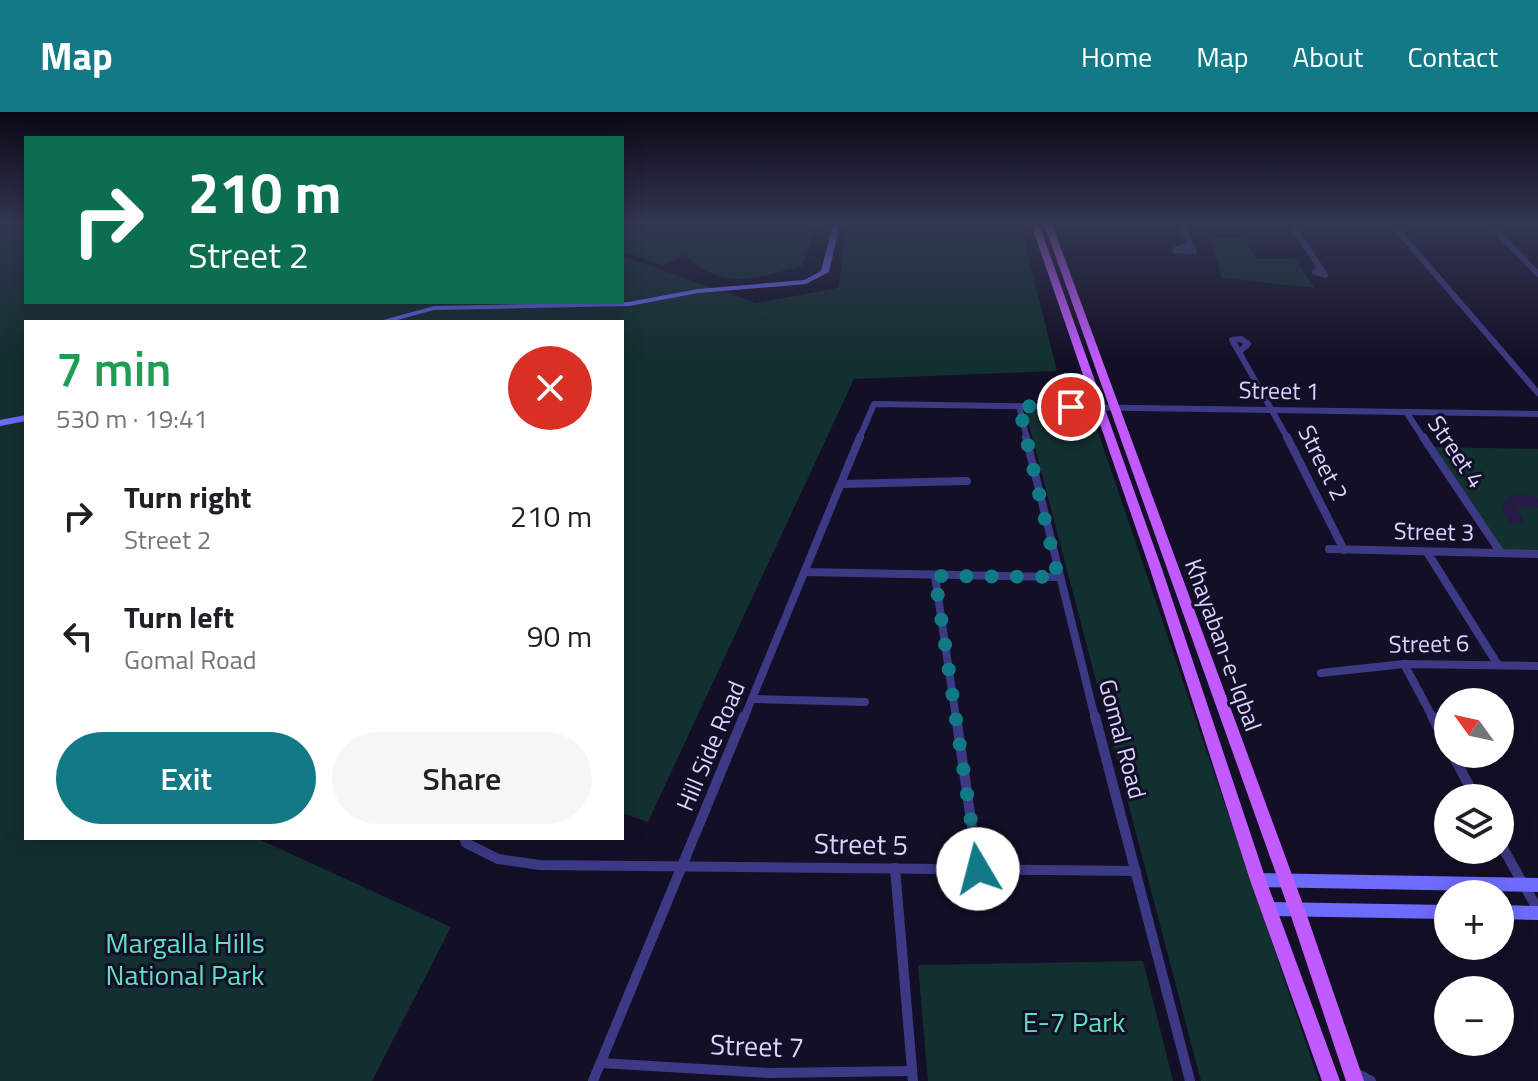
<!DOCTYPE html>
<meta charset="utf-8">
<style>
:root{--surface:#fff;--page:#f6f6f6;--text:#202124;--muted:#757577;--accent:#127987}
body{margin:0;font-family:"Titillium Web",sans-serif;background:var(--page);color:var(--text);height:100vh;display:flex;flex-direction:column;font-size:30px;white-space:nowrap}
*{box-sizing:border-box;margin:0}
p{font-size:26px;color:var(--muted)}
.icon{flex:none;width:44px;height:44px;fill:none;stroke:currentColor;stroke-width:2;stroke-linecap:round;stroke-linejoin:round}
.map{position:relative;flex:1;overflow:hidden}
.sheet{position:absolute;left:24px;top:208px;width:600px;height:520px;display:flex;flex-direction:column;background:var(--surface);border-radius:0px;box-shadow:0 4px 20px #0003}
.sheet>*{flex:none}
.banner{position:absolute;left:24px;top:24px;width:600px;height:168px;border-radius:0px;box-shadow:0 4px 20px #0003;background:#0b6e4f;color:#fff;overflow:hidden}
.needle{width:52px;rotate:303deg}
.fabs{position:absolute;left:1434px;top:576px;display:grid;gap:16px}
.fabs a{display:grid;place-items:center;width:80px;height:80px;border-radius:50%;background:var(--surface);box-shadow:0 4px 20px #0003;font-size:40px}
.pin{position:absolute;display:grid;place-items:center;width:68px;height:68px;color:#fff;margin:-34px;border:4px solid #fff;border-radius:50%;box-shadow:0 2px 8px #0007}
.me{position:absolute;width:88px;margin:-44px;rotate:352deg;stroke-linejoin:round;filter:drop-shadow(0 0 6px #0008)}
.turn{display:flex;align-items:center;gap:28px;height:168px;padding:0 32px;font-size:36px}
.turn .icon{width:104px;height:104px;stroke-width:2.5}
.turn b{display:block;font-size:56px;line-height:68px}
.round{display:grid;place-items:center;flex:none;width:84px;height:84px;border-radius:42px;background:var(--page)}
.overview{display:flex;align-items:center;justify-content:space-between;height:136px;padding:0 32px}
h1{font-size:48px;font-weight:600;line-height:60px;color:#1e9e55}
.button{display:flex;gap:16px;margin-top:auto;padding:16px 32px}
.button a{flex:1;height:92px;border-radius:48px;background:var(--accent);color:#fff;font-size:32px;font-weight:600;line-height:92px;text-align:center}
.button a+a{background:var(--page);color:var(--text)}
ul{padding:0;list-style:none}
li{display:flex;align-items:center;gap:24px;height:120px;padding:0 32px}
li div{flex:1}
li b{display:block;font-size:30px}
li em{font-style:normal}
header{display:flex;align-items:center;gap:48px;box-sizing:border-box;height:112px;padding:0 40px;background:var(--accent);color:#fff}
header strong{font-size:38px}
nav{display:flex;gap:44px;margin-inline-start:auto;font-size:28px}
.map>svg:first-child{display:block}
.green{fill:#12302f}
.building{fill:#241b47}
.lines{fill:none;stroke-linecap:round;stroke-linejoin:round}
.street-far2{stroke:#3d3a85;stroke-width:6}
.street-far1{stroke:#3d3a85;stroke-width:8}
.street{stroke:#3d3a85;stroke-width:10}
.secondary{fill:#6f6bff;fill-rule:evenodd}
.primary{fill:#c25bff;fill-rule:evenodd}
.route{stroke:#127987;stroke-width:14;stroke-dasharray:0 25.2}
.labels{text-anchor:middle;stroke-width:6;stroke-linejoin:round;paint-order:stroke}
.street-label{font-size:24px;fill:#d9d4ff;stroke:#130f26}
.near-street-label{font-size:28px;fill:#d9d4ff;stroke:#130f26}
.near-park-label{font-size:28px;fill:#5fe0c0;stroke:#130f26}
</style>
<header>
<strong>Map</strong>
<nav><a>Home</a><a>Map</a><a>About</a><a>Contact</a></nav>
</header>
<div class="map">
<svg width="1538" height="969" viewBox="0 0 1538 969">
<rect width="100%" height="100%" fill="#130f26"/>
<!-- green -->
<g class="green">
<polygon points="0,112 26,112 26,190 622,190 622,144 756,191 838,176 847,112 1020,112 1057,259 854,267 648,710 622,701 622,210 26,210 26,726 256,726 451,815 372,969 0,969"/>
<path d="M622 112H811L810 134 802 154C755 166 724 180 685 143L663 153 622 140Z"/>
<polygon points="1211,126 1244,126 1256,147 1295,147 1315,176 1222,166"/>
<polygon points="1025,298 1084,298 1094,308 1319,969 1201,969"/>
<polygon points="1429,335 1538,337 1538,442 1501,441"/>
<polygon points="1143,849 1173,969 928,969 918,853"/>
</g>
<!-- building -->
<polygon class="building" points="1523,383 1538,386 1538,396 1516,395 1524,410 1511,413 1504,403 1503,391 1511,384"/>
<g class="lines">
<!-- street-far2 -->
<g class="street-far2">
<polyline points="1181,112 1194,139 1175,138 1188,133"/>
<polyline points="1291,112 1325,163 1315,160 1319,155"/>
<polyline points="1392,112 1538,281"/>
<polyline points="1489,112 1538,162"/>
<polygon points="1241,227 1248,232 1239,240 1232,228"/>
<polyline points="1239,240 1288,327"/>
<polyline points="1019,294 1027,327"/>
<polyline points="1406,300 1424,327"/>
<polyline points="859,327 874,292 1538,302"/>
</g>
<!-- street-far1 -->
<g class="street-far1">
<polyline points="1026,325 1095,606"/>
<polyline points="1287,325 1344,438"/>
<polyline points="1423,325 1501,441"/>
<polyline points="842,372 967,369"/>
<polyline points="1329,437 1538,442"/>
<polyline points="1427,440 1498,553"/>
<polyline points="805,460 1058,465"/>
<polyline points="935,464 956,606"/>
<polyline points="1404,552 1433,606"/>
<polyline points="1321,561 1404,552 1538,554"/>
<polyline points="752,587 865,590"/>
<polyline points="744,606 860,325"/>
</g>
<!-- street -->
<g class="street">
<polyline points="956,604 978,757"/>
<polyline points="1095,604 1190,969"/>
<polyline points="1432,604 1448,635"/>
<polyline points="1452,642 1476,686"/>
<polyline points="464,726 466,731 498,747 540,753 1136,759"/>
<polyline points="1500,731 1538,798"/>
<polyline points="895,756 913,969"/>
<polyline points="601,951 769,961 912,959"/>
<polyline points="1354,960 1371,969"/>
<polyline points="593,969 744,604"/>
</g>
<!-- secondary -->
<g class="secondary">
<polygon points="833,112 840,112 829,160 806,172 698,181 629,194 434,198 390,210 376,210 434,194 629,190 698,177 804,168 821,159"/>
<polygon points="26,303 26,309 0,314 0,308"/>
<polygon points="1258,761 1538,766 1538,780 1258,775 1253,773 1251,768 1253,763"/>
<polygon points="1268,790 1448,793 1448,807 1268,804 1263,802 1261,797 1263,792"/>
<polygon points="1500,793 1538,794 1538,808 1500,807"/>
</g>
<!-- primary -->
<g class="primary">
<polygon points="1031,112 1039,112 1162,457 1266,768 1340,969 1322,969 1250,768 1150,457"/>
<polygon points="1044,112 1052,112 1305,798 1364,969 1346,969 1289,798"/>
</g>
</g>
<!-- sky -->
<linearGradient id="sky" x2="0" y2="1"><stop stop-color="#0a0815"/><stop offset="0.45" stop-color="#333752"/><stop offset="1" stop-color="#333752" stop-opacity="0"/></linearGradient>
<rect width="1538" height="248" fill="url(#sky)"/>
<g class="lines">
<!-- route -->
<polyline class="route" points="978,757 935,464 1058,465 1019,294 1071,295"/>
</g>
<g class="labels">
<!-- street labels -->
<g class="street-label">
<text transform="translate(1279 279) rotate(1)" y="8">Street 1</text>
<text transform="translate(1456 340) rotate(56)" y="8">Street 4</text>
<text transform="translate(1323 351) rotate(63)" y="8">Street 2</text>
<text transform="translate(1434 420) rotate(1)" y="8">Street 3</text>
<text transform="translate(1429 532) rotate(-1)" y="8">Street 6</text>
<text transform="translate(1223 533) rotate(70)" y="8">Khayaban-e-Iqbal</text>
<text transform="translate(1122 627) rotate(75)" y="8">Gomal Road</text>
<text transform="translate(711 634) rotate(-67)" y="8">Hill Side Road</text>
</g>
<!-- near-street labels -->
<g class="near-street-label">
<text transform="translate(861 732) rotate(1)" y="10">Street 5</text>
<text transform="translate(757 934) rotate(2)" y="10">Street 7</text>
</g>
<!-- near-park labels -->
<g class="near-park-label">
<text x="185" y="841">Margalla Hills<tspan x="185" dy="32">National Park</tspan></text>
<text x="1074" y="920">E-7 Park</text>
</g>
</g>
</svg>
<div class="fabs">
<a><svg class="needle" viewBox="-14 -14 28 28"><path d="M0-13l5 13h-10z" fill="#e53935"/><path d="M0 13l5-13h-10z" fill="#757577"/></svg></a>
<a><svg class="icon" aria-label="layers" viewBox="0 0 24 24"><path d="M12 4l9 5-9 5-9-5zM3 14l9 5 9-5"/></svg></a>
<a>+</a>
<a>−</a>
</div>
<div class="pin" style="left:1071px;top:295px;background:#d93025"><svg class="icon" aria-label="arrive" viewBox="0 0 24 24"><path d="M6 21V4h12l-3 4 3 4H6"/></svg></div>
<svg class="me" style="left:978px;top:757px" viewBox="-20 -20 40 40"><circle r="19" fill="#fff"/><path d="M0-13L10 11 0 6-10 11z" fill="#127987"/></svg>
<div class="banner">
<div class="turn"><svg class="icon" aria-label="right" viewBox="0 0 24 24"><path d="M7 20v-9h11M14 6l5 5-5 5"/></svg><div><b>210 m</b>Street 2</div></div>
</div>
<section class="sheet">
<div class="overview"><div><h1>7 min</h1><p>530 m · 19:41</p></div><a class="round" style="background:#d93025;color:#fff"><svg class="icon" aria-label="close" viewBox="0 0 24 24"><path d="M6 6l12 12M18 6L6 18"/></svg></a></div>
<ul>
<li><svg class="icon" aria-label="right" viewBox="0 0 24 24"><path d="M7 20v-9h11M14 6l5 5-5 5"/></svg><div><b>Turn right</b><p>Street 2</p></div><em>210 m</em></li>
<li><svg class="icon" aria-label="left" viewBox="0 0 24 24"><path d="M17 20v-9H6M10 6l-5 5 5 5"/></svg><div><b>Turn left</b><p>Gomal Road</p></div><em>90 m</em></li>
</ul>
<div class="button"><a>Exit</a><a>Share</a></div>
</section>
</div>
